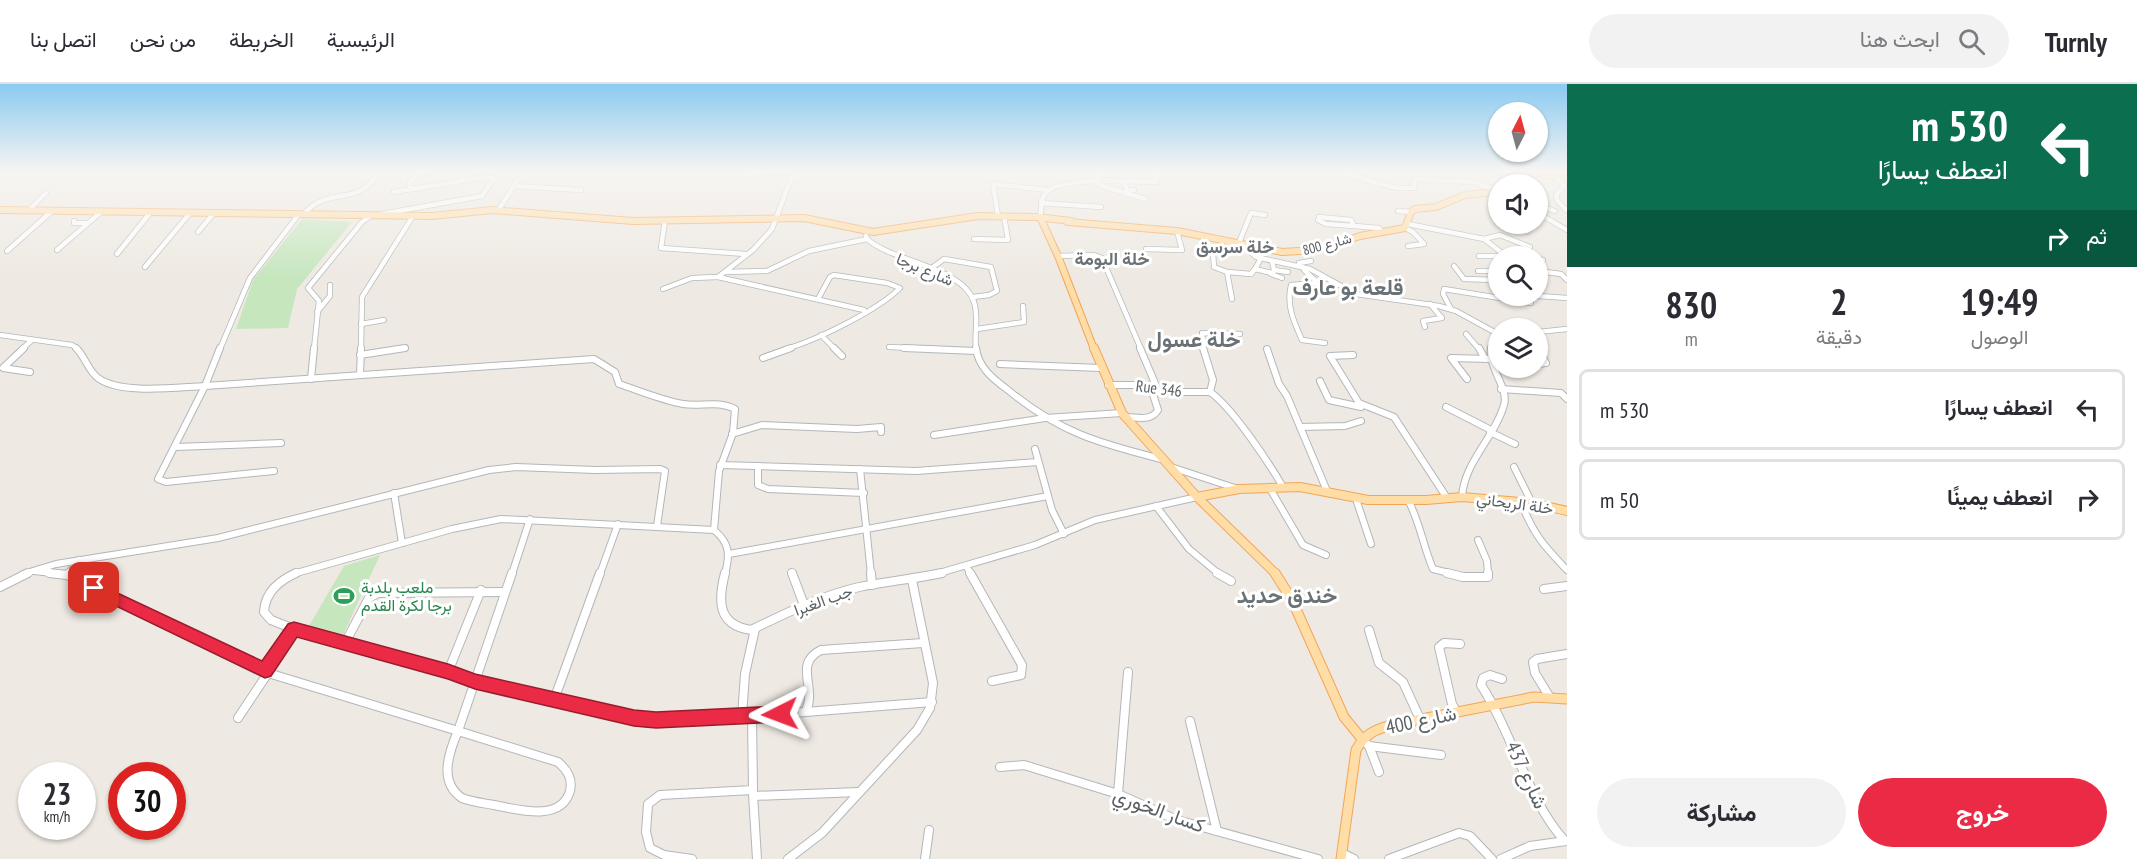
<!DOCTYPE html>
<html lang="ar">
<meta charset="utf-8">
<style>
:root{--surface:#fff;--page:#f2f2f3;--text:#2b2b33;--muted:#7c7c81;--line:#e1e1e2;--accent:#eb2b45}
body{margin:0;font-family:"PT Sans Narrow",Vazirmatn,sans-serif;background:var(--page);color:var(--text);direction:rtl;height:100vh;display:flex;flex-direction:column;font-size:22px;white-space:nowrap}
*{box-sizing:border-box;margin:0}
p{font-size:20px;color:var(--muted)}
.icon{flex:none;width:33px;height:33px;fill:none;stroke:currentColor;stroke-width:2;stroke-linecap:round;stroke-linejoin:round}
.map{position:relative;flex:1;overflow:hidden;direction:ltr}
.panel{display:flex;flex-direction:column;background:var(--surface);width:570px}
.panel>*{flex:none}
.top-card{background:#0b6e4f;color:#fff;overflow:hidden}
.needle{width:39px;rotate:6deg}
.fabs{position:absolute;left:1488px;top:18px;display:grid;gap:12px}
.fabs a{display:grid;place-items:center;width:60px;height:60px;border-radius:50%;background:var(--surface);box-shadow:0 2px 4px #0004;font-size:30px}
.speed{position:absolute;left:18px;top:678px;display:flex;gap:12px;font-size:30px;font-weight:700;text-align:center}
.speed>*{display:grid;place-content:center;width:78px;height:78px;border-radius:50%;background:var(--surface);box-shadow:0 2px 4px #0004;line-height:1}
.speed small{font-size:15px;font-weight:400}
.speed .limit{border:9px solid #d22;background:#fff;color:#111}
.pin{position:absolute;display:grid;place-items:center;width:51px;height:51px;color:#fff;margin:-26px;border-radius:12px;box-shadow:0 3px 9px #0006}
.me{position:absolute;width:66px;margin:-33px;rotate:267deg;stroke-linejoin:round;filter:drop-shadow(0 0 4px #0008)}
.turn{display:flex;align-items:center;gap:21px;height:126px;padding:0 30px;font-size:27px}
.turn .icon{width:78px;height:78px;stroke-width:2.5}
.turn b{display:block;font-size:42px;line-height:51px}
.then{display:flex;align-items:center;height:57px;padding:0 30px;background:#0003;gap:12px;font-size:22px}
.eta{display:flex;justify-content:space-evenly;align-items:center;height:102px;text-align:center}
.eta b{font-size:36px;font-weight:700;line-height:42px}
.button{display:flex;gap:12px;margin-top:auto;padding:12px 30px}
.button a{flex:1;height:69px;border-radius:36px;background:var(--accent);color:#fff;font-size:24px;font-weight:700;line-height:69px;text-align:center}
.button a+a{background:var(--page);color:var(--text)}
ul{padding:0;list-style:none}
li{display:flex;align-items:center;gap:18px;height:81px;margin:0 12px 9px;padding:0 18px;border:3px solid var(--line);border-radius:9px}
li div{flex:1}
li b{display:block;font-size:22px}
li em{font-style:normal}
header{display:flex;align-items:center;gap:36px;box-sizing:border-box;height:84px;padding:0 30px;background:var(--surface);border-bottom:2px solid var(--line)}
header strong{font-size:28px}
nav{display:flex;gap:33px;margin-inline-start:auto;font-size:21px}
.search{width:420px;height:54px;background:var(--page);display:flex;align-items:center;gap:15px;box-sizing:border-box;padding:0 21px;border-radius:33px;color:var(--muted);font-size:22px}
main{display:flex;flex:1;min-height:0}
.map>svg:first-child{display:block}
.green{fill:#c6e6be}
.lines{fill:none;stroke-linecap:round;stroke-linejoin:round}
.minor-far2-casing{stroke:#b3b7ba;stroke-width:6}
.minor-far1-casing{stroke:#b3b7ba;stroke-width:8}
.minor-casing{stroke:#b3b7ba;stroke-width:10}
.major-far2-casing{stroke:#f3a556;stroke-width:8}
.major-far1-casing{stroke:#f3a556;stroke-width:10}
.major-casing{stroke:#f3a556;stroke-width:11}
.minor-far2{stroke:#fff;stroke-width:4.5}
.minor-far1{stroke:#fff;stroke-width:6}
.minor{stroke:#fff;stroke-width:8}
.major-far2{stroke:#ffdda6;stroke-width:6}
.major-far1{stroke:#ffdda6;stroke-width:8}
.major{stroke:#ffdda6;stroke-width:9}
.route{fill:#eb2b45;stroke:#991c2d;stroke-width:1.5}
.labels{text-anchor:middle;stroke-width:6;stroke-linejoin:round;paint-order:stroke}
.far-street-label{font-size:14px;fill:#5a6063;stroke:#fff}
.street-label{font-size:16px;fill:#5a6063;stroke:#fff}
.leisure-label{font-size:16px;fill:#27864d;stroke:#fff;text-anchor:start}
.far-district-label{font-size:18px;font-weight:bold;fill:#6b7275;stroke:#fff}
.near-street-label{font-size:20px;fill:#5a6063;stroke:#fff}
.district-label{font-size:22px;font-weight:bold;fill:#6b7275;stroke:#fff}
</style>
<header>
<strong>Turnly</strong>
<div class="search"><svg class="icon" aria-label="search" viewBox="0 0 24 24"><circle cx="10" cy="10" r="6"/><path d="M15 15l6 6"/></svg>ابحث هنا</div>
<nav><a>الرئيسية</a><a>الخريطة</a><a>من نحن</a><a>اتصل بنا</a></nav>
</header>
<main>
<section class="panel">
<div class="top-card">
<div class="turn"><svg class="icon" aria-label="left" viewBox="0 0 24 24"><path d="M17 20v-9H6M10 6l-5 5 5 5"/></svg><div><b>530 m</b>انعطف يسارًا</div></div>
<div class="then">ثم<svg class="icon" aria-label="right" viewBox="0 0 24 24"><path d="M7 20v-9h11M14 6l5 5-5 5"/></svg></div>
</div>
<div class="eta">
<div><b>19:49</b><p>الوصول</p></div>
<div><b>2</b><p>دقيقة</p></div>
<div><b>830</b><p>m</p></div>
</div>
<ul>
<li><svg class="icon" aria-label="left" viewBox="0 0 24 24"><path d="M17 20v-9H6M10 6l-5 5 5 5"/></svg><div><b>انعطف يسارًا</b></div><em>530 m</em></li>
<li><svg class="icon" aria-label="right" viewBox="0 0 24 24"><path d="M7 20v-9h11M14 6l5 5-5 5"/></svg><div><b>انعطف يمينًا</b></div><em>50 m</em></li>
</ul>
<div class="button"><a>خروج</a><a>مشاركة</a></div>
</section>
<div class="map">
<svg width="1567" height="775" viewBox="0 0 1567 775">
<rect width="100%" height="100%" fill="#eee9e2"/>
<!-- green -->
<g class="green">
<polygon points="302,135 352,138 297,205 288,244 236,245 253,196"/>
<polygon points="380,471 342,553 309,542 344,482"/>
</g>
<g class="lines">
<!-- minor-far2 casing -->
<g class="minor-far2-casing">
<g id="minor-far2">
<polyline points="735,87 794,88"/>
<polyline points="1345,90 1396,104 1414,104 1415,95 1473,98 1498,106"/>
<polyline points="1553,90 1564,102 1556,111 1557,116 1566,126"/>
<polyline points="1124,98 1127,106 1134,106"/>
<polyline points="1097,99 1099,87"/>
<polyline points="1099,101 1145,115"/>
<polyline points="513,102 581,106"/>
<polyline points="410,105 410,97 420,89 435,87"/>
<polyline points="1041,119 1101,123"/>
<polyline points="1538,121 1555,127"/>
<polyline points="28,127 46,109"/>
<polyline points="498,127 518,95"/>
<polyline points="1398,127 1411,128"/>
<polyline points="1538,129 1567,146"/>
<path d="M304 130C307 127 311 122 315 120 339 106 362 119 378 88"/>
<polyline points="382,130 482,112 494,94 486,93 394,108"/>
<polyline points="998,132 993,100 1048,106"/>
<path d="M1040 133C1042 126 1040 116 1045 110 1058 91 1134 98 1157 98L1152 87"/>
<polyline points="1319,133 1351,136 1354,142 1379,144 1383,148"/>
<polyline points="1318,136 1326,140 1354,142"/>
<polyline points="74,137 74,139 87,139"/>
<polyline points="665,137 661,164 746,170"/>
<polyline points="1408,140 1484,155 1506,172"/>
<polyline points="1524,140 1528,144 1527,148"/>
<polyline points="1405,144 1413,148 1424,160 1408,162"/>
<polyline points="198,148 214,129"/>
<path d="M867 155C893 178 963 183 974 218 979 233 974 250 976 265"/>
<polyline points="974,155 1008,156 1004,132"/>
<polyline points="1484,155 1500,151 1530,163"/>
<polyline points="1238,161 1251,129 1265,131"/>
<polyline points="1244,162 1256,173 1310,185 1356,210 1439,222 1456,227 1498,250"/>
<polyline points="1146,165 1182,166 1177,147"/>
<polyline points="57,166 101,128"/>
<polyline points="7,167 52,127"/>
<polyline points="1213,169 1214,183 1227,188 1232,215"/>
<polyline points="117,170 150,129"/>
<polyline points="1058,172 1094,171 1102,174 1141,265"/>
<polyline points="1479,172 1524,172"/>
<polyline points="1261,174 1255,185 1272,189"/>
<polyline points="1538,175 1543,176"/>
<polyline points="1272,177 1274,186 1288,188"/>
<polyline points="1299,179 1311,177"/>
<polyline points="1454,182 1464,195 1498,196"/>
<polyline points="145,183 190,129"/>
<polyline points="929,186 944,175 991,183 997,207 989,211 973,213"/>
<path d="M1304 186 1318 199 1291 201C1286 221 1294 238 1302 256L1325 259"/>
<polyline points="1274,187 1271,190 1282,194"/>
<polyline points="1478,187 1497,187"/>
<polyline points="1538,187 1561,190 1567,196"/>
<polyline points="725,188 767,187 809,167 867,155 866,152"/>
<polyline points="1227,188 1251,190 1255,185"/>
<polyline points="718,193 864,226"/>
<polyline points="663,205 692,194 718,193 753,166 772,145 794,87"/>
<polyline points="1539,212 1567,214"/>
<polyline points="1451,225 1443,210 1444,205 1531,219"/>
<polyline points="317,228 330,212 330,201"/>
<polyline points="361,240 384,236"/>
<polyline points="1425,243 1423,237 1442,234 1430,220"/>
<polyline points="977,245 1024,238 1023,222"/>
<polyline points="1538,248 1567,245"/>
<polyline points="1466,250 1479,265"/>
<polyline points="0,251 72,261 78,265"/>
<polyline points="821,251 835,265"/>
<polyline points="889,263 937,265"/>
<polyline points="22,265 32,256"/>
<polyline points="220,265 250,194 299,130"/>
<polyline points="314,265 319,217 308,204 362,138 372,131"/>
<polyline points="361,265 362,213 413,132"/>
<polyline points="397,265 405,264"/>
<path d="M786 265C817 256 878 226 900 204L887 199 834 191 830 193 818 215"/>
<polyline points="1204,265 1202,249 1240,250"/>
<polyline points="1491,265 1496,251"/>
</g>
</g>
<!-- minor-far1 casing -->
<g class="minor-far1-casing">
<g id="minor-far1">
<polyline points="24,264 3,284 30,288"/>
<path d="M76 264C85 272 88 287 98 294 121 311 178 303 205 302L594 275 615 288 619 300C640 307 661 316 683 320 700 323 719 316 735 325L733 349 719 387 714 446"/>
<polyline points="220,264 205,302 158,395 166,398 274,387"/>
<polyline points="834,264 842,272"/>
<polyline points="904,264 976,267"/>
<path d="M976 264C978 283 993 295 1008 306 1059 348 1098 359 1161 375"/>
<polyline points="1140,264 1157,304"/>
<path d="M1203 264 1213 296 1210 308C1232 323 1269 379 1283 403"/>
<polyline points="1479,264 1485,275"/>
<polyline points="1267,265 1279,300 1287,312 1327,407"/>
<polyline points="360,271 405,264"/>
<polyline points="1353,271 1330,272 1359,319 1394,333 1447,414"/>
<polyline points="763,274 791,264"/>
<polyline points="1000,280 1101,284"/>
<polyline points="1538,280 1546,279 1541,270"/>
<polyline points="360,291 361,264"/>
<polyline points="311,295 314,264"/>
<polyline points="1467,295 1451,274 1491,275 1498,272"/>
<polyline points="1320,297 1329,316 1361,323"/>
<polyline points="1108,301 1143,301 1165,308 1210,308"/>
<polyline points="1501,305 1561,309 1567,315"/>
<polyline points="1446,323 1491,346"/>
<path d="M1125 333C1137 333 1151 338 1158 326L1150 301"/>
<polyline points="1300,343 1345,342 1361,337"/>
<polyline points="1490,348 1515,360"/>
<polyline points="732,350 762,341 857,345 881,343 881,348"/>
<polyline points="934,351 1045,334 1122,329"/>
<polyline points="176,363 281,359"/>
<polyline points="1035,365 1052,426 1064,450"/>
<polyline points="720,381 916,387 1038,378"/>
<polyline points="758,382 758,401 768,405 864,409"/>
<polyline points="1171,383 1238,405"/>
<polyline points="1514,383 1532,419"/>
<polyline points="860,385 871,490"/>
<polyline points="1269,403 1303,461 1326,471"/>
<polyline points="394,409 402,459"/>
<path d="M1462 413C1464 378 1495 353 1504 321 1509 304 1488 284 1491 264"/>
<polyline points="1356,415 1371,460"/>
<path d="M1408 416C1420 438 1423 462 1433 485L1453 490"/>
<path d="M1521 418C1533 450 1544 462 1567 486"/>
<polyline points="1156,422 1189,465 1219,490"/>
<polyline points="1478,456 1487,477 1488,490"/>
<polyline points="729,470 1048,412"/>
<polyline points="966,482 971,490"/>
<polyline points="34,487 62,490"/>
<polyline points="23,490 56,480 218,454 489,386 516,383 595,386 660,385 665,387 657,442"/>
<polyline points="68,490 79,476"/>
<path d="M293 490 452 445 501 435 714 446C730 459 730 471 725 490"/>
<polyline points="512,490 530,435"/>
<polyline points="600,490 618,440"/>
<polyline points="936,490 1035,461 1095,436 1197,413"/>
</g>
</g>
<!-- minor casing -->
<g class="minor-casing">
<g id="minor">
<polyline points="49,489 67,491 268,589 458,647"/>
<path d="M296 489C279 497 265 508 264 528L271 536 294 545 448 588 475 598 641 635 780 630 932 618"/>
<path d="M725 489C718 516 717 541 751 546 786 529 821 512 859 503 887 497 915 495 942 489"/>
<polyline points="792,489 804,521"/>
<polyline points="871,489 872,501"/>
<polyline points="970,489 1022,581 1021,591 992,597"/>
<polyline points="1217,489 1231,497"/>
<polyline points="1447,489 1463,493 1488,493 1488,489"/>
<polyline points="67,491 69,489"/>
<polyline points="0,503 28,489"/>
<polyline points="1544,505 1567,502"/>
<polyline points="1369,546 1379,579 1403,598 1420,635"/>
<polyline points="345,559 369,514 378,509 505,508"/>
<polyline points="265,587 294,545"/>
<polyline points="448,588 481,506"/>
<path d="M1502 595 1490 591 1483 594 1481 601C1512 648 1528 717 1565 757"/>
<polyline points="1549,612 1535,589 1533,578 1537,575 1567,570"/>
<polyline points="554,616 600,489"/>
<path d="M806 627C817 603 793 580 821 566L923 559"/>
<polyline points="1457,629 1452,620 1439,563 1444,559 1460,560"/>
<polyline points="742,632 745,590 755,545"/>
<polyline points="238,634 268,589"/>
<polyline points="1190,637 1217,747"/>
<path d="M458 647 558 678C567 686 573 694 570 707 561 739 516 725 494 721 483 719 472 718 462 714 438 698 449 668 458 647Z"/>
<polyline points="458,647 512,489"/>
<polyline points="1362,655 1369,662 1441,671"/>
<polyline points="1369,662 1379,688"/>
<polyline points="1000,683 1024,681 1118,710 1177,736 1318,775"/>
<polyline points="753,710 757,775"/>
<polyline points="1118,710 1128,588"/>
<polyline points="754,712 859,708"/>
<polyline points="1342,769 1354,775"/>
<polyline points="692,775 664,771 650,764 646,748 648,720 660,711 753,706 752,632"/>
<polyline points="788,775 822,749 917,646 930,624 933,599 912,496"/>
<polyline points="925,775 929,746"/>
<polyline points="1389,775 1459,749 1470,752 1492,775"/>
<polyline points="1501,775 1530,762 1566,757"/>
</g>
</g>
<!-- major-far2 casing -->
<g class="major-far2-casing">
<g id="major-far2">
<polyline points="1526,100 1528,89 1531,88 1567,94"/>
<polyline points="0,126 432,132 492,126 633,137 804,134 873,148 978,132 1037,133 1071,137"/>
<polyline points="1040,133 1058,172 1094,265"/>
<polyline points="1068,138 1177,147 1282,168 1317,166 1360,152 1405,144 1411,128 1415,125 1436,123 1465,111 1498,108"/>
</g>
</g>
<!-- major-far1 casing -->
<g class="major-far1-casing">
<g id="major-far1">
<polyline points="1094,264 1122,329 1197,413 1276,490"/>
<polyline points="1197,413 1239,405 1300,403 1368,416 1426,416 1462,413 1532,419 1567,427"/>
</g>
</g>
<!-- major casing -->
<g class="major-casing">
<g id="major">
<polyline points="1275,489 1292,516 1344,633 1362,655"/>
<path d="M1341 775 1356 666C1365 650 1374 646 1391 641L1534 613 1567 615"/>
</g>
</g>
<!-- minor-far2 -->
<use href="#minor-far2" class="minor-far2"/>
<!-- minor-far1 -->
<use href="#minor-far1" class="minor-far1"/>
<!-- minor -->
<use href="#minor" class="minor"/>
<!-- major-far2 -->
<use href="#major-far2" class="major-far2"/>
<!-- major-far1 -->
<use href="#major-far1" class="major-far1"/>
<!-- major -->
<use href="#major" class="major"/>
</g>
<!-- sky -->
<linearGradient id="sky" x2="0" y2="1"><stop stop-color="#8bcaf1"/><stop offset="0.45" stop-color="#f7f5f2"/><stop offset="1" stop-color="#f7f5f2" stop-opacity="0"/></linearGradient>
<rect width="1567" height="195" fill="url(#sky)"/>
<!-- route -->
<polygon class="route" points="94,498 262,577 288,540 294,538 448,580 475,590 634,626 656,628 780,622 786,624 788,630 786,636 780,638 656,644 634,642 475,605 448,595 297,553 271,592 265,594 89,509 86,504 89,500"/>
<!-- icons -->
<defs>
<g id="stadium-bare" transform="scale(1.62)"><path d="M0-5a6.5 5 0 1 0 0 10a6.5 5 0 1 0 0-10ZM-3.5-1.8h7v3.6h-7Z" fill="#2e9e5b" stroke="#fff" stroke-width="2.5" paint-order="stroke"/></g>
</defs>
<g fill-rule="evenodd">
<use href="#stadium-bare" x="344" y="512"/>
</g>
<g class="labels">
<!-- far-street labels -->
<g class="far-street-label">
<text transform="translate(1327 160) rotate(-15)" y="5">شارع 800</text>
</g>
<!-- street labels -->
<g class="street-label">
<text transform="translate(925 185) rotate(23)" y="6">شارع برجا</text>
<text transform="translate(1159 304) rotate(7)" y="6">Rue 346</text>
<text transform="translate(1515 419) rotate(8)" y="6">خلة الريحاني</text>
<text transform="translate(823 516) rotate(-20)" y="6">جب الغبرا</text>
</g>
<!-- leisure labels -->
<g class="leisure-label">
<text x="361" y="509">ملعب بلدبة<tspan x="361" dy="18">برجا لكرة القدم</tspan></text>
</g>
<!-- far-district labels -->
<g class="far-district-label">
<text x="1235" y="169">خلة سرسق</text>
<text x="1112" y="181">خلة البومة</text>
</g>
<!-- near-street labels -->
<g class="near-street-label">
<text transform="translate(1421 636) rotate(-12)" y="7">شارع 400</text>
<text transform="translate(1527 691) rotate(65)" y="7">شارع 437</text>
<text transform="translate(1159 726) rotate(20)" y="7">كسار الخوري</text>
</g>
<!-- district labels -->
<g class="district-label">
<text x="1348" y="211">قلعة بو عارف</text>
<text x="1194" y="263">خلة عسول</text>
<text x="1287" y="519">خندق حديد</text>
</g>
</g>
</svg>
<div class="fabs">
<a><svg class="needle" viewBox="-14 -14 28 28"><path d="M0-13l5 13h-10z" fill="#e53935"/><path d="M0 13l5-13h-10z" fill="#7c7c81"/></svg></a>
<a><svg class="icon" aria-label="sound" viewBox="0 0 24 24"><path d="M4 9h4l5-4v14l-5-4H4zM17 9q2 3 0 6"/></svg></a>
<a><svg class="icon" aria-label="search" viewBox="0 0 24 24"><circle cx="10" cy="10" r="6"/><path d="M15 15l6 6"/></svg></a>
<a><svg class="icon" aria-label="layers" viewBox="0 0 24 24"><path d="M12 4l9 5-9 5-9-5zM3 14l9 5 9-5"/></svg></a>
</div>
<div class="speed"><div>23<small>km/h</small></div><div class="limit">30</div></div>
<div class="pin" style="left:94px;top:504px;background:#d93025"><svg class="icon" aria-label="arrive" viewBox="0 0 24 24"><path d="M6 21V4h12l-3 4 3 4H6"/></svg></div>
<svg class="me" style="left:780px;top:630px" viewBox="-20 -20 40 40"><path d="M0-17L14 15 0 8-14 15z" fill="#eb2b45" stroke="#fff" stroke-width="4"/></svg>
</div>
</main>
